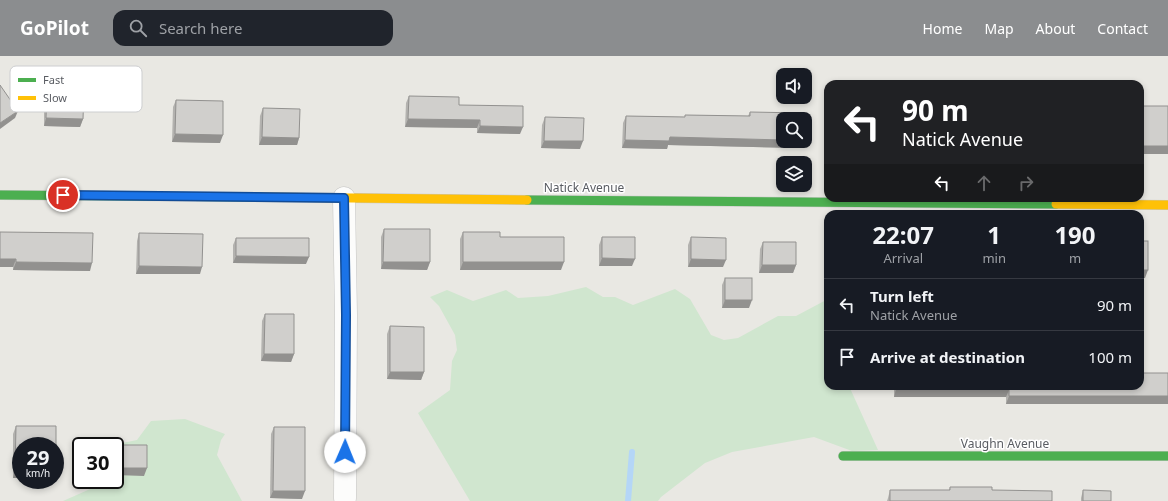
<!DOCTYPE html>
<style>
:root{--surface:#171b24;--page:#20242c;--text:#f1f3f6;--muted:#9ea1a6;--line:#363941;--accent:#8b8d8f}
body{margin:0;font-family:"Noto Sans",sans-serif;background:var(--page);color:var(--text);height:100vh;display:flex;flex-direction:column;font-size:15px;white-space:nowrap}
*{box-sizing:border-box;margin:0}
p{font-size:13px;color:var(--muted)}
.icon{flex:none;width:22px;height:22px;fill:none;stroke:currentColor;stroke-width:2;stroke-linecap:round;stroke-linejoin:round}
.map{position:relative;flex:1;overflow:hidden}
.drawer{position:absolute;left:824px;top:154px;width:320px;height:180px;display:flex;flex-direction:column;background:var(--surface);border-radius:12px;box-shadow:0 2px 6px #0003}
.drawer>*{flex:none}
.top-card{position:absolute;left:824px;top:24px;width:320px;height:122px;border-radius:12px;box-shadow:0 2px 6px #0003;background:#202124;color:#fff;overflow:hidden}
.tools{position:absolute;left:776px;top:12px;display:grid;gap:8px}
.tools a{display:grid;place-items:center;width:36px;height:36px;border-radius:8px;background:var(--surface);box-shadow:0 2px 6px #0003;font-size:20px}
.speed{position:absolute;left:12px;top:381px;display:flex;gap:8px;font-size:20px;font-weight:700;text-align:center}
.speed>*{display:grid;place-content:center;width:52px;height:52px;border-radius:50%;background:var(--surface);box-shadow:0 2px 6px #0003;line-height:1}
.speed small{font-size:10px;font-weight:400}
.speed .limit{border:2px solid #111;border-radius:6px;background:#fff;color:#111}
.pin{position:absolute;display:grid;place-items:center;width:34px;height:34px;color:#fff;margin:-17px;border:2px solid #fff;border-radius:50%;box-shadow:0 1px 4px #0007}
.me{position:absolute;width:44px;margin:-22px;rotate:1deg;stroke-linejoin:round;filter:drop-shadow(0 0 3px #0008)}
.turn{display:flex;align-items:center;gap:14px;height:84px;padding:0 12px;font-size:18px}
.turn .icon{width:52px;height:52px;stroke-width:2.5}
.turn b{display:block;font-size:28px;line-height:34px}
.lanes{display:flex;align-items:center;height:38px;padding:0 12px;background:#0003;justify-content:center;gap:20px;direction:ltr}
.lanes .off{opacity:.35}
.eta{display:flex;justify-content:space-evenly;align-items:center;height:68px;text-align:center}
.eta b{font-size:24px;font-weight:700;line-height:28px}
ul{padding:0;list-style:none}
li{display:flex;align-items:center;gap:12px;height:52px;padding:0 12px;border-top:1px solid var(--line)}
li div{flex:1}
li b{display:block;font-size:15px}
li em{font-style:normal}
header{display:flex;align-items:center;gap:24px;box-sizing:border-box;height:56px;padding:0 20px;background:var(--accent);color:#fff}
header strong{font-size:19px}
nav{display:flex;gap:22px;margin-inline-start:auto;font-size:14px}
.search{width:280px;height:36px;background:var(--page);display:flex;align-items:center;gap:10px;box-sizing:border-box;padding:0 14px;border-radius:12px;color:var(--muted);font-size:15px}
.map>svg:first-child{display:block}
.green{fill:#d0e6cf}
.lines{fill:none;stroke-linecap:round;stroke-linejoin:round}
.stream{stroke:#b4d6f7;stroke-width:6}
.street-casing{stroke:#c5c5c4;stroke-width:23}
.fast-casing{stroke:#c6c6c5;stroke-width:10}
.slow-casing{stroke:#c6c6c5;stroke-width:10}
.street{stroke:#fcfcfb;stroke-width:22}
.fast{stroke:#4caf50;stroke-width:9}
.slow{stroke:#ffc107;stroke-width:9}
.wall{fill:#b3b2af}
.shaded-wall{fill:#92918f}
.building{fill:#d0cfcc;stroke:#92918f}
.route-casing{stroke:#114b97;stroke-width:10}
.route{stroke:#1a73e8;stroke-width:7}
.labels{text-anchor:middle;stroke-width:3;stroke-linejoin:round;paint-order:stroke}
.street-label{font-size:12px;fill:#595c62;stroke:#fff}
.key{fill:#fff;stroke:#cdced0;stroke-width:1}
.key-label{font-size:11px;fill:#595c62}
</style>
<header>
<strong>GoPilot</strong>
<div class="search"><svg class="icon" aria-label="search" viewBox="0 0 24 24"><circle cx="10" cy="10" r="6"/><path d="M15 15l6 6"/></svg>Search here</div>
<nav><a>Home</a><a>Map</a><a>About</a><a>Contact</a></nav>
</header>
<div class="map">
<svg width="1168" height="445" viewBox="0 0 1168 445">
<rect width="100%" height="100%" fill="#e9e8e3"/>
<!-- green -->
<g class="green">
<polygon points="586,231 603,241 615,241 633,249 675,233 690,243 711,279 724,284 738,282 778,260 796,260 828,243 828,330 849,330 878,394 852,395 814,381 732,396 705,407 661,441 658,445 470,445 418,357 450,334 452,305 457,294 455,279 439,250 430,241 447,234 473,245 506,234 518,242 548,240"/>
<polygon points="185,363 225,378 221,384 217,399 242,445 63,445 97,430 100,425 99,424 115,424 115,390 108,390 137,384 151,365"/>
</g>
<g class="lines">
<!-- stream -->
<polyline class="stream" points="628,445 632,396"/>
<!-- street casing -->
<g class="street-casing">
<polyline id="street" points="344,142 346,259 345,442"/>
</g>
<!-- fast casing -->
<g class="fast-casing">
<g id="fast">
<polyline points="0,139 262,141"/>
<polyline points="527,144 1056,148"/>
<polyline points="843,400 1168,400"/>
</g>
</g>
<!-- slow casing -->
<g class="slow-casing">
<g id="slow">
<polyline points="262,141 527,144"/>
<polyline points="1056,148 1168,149"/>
</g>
</g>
<!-- street -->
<use href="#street" class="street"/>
<!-- fast -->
<use href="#fast" class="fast"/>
<!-- slow -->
<use href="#slow" class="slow"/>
</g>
<!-- wall -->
<g class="wall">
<polygon points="47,33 83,63 80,71 44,70 44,41"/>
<polygon points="409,40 459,49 520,78 477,77 477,72 405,71 406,47"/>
<polygon points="176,44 220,87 172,86 173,51"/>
<polygon points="1142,50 1168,98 1140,98 1140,56"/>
<polygon points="263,52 299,82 297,89 259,89 260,60"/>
<polygon points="750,56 783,85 801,85 799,92 668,89 667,93 622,92 623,67 626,60 685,61 685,59 748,60"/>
<polygon points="545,61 580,93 541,92 542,69"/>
<polygon points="384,173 430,206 427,214 381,213 381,181"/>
<polygon points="0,176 90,215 13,214 13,211"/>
<polygon points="463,176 500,181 561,214 460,214 460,183"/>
<polygon points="139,177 200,218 136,218 137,185"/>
<polygon points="602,181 632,210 599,210 599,189"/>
<polygon points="691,181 723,211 688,211 688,189"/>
<polygon points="236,182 306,208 233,207 233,189"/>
<polygon points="763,186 796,209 793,217 759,217 760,193"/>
<polygon points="725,222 749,252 722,252 722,229"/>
<polygon points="265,258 294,298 291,306 261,305 262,265"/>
<polygon points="390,270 424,316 421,324 387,323 387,278"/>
<polygon points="894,330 1140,330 1168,348 1006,348 1006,341 894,341"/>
<polygon points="16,370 56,370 56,415 55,417 55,390 21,390 21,422 13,422 13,378"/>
<polygon points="274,371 302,443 270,442 271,378"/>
<polygon points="950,431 992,434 1052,445 887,445 888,442 890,434 949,434"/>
<polygon points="1083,434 1111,445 1081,445 1081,442"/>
</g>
<!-- shaded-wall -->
<g class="shaded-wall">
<polygon points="18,55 15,62 0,73 0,67"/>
<polygon points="46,62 83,63 80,71 44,70"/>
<polygon points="408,63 480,64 477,72 405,71"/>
<polygon points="480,70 523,71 520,78 477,77"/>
<polygon points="175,78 223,79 220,87 172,86"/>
<polygon points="262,81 299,82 297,89 259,89"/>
<polygon points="670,81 783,84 783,85 801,85 799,92 668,89 667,93 622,92 625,84"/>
<polygon points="544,85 583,85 580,93 541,92"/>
<polygon points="1143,90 1168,90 1168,98 1140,98"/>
<polygon points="236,200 309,201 306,208 233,207"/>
<polygon points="602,202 635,203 632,210 599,210"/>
<polygon points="0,203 16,203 13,211 0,211"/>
<polygon points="691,203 726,204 723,211 688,211"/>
<polygon points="16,206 92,207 90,215 13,214"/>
<polygon points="383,206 430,206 427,214 381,213"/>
<polygon points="463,206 564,206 561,214 460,214"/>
<polygon points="762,209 796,209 793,217 759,217"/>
<polygon points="139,210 202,211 200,218 136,218"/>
<polygon points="1140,214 1148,214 1145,222 1140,222"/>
<polygon points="725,244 752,244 749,252 722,252"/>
<polygon points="264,298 294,298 291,306 261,305"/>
<polygon points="390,316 424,316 421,324 387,323"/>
<polygon points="896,333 1009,334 1006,341 894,341"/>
<polygon points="1009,340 1168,340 1168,348 1006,348"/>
<polygon points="115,412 147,412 144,420 115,419"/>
<polygon points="15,415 21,415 21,422 13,422"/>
<polygon points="273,435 305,435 302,443 270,442"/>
</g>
<!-- building -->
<g class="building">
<polygon points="0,29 18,55 0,67"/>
<polygon points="47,33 84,34 83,63 46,62"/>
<polygon points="409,40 459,41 459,49 523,50 523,71 480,70 480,64 408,63"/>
<polygon points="176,44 223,45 223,79 175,78"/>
<polygon points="1142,50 1168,50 1168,90 1143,90"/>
<polygon points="263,52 300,53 299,82 262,81"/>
<polygon points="750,56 802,57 802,63 783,63 783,84 670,81 669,85 625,84 626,60 685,61 685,59 750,60"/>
<polygon points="545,61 584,62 583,85 544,85"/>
<polygon points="384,173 430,173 430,206 383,206"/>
<polygon points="0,176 93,177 92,207 16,206 16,203 0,203"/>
<polygon points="463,176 500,176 500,181 564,181 564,206 463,206"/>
<polygon points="139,177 203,178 202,211 139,210"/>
<polygon points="602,181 635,181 635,203 602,202"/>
<polygon points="691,181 726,182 726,204 691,203"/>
<polygon points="236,182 309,182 309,201 236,200"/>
<rect x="1140" y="185" width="8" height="29"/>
<polygon points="763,186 796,186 796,209 762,209"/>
<rect x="725" y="222" width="27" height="22"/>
<polygon points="265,258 294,258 294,298 264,298"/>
<polygon points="390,270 424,271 424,316 390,316"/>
<polygon points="1140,317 1168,317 1168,340 1009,340 1009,334 896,333 896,330 1140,330"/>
<polygon points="16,370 56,370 56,415 55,415 55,390 21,390 21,415 15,415"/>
<polygon points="274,371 305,371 305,435 273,435"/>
<polygon points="104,389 147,389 147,412 115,412 115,390 104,390"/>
<polygon points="950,431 992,431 992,434 1052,435 1052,445 890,445 890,434 950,434"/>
<polygon points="1083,434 1111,435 1111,445 1083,445"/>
</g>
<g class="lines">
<!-- route casing -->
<g class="route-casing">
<polyline id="route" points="63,139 344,142 346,259 345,396"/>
</g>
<!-- route -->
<use href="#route" class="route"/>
</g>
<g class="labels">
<!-- street labels -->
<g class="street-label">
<text x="584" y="136">Natick Avenue</text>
<text x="1005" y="392">Vaughn Avenue</text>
</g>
</g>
<!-- legend -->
<rect x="10" y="10" width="132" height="46" rx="6" class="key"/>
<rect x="18" y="22" width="18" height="4" fill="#4caf50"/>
<rect x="18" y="40" width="18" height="4" fill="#ffc107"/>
<g class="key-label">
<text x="43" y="28">Fast</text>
<text x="43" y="46">Slow</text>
</g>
</svg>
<div class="tools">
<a><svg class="icon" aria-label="sound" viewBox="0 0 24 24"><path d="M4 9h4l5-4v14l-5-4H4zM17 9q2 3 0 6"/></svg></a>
<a><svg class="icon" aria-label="search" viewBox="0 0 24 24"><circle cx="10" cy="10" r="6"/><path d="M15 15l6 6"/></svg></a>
<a><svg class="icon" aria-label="layers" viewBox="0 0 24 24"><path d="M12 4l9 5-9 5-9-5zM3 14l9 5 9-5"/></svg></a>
</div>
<div class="speed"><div>29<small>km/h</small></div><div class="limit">30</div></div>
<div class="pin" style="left:63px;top:139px;background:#d93025"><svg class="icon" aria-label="arrive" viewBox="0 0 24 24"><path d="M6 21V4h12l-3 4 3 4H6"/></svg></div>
<svg class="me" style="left:345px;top:396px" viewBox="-20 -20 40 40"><circle r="19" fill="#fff"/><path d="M0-13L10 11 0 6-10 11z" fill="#1a73e8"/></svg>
<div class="top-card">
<div class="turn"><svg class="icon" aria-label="left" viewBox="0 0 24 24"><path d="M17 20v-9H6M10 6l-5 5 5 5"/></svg><div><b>90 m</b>Natick Avenue</div></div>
<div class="lanes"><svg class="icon" aria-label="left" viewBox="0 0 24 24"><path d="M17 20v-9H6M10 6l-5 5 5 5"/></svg><svg class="icon off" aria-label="ahead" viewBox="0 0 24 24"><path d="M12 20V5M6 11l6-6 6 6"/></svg><svg class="icon off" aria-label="right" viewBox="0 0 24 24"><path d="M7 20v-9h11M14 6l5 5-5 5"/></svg></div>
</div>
<section class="drawer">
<div class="eta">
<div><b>22:07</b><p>Arrival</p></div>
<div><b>1</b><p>min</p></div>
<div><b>190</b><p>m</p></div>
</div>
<ul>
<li><svg class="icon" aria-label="left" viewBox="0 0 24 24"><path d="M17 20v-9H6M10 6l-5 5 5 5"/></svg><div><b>Turn left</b><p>Natick Avenue</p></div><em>90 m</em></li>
<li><svg class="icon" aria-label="arrive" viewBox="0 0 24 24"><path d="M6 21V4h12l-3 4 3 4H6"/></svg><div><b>Arrive at destination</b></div><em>100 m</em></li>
</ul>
</section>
</div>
